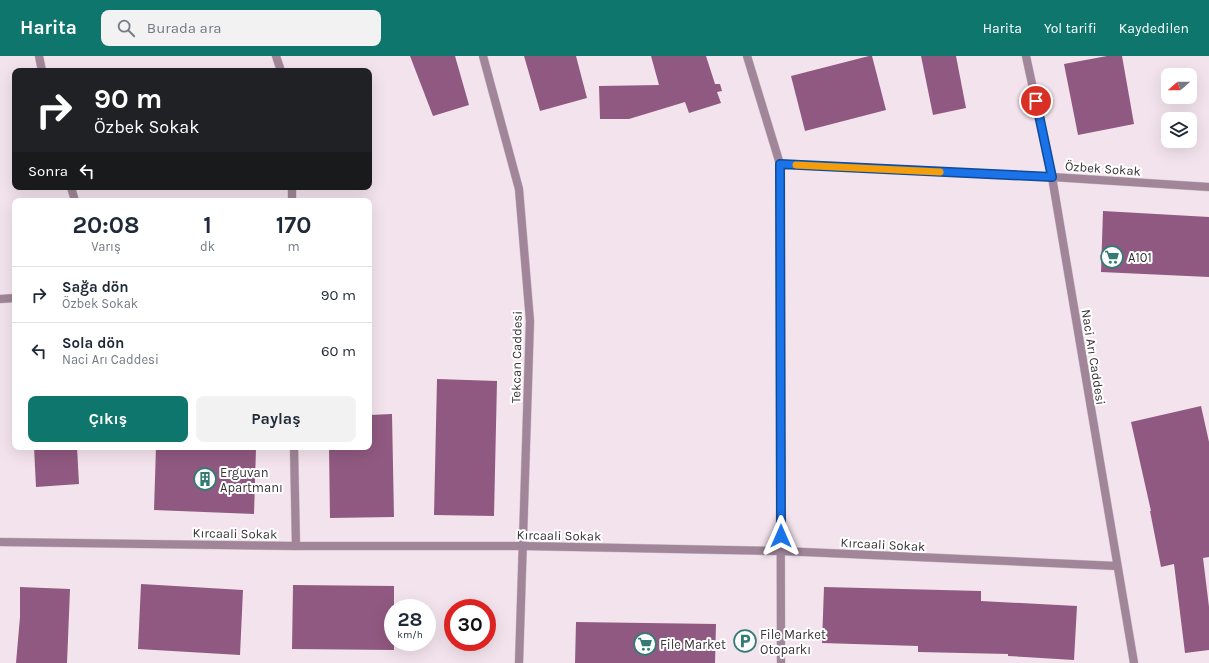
<!DOCTYPE html>
<html lang="tr">
<meta charset="utf-8">
<style>
:root{--surface:#fff;--page:#f2f2f3;--text:#1f2937;--muted:#747a83;--line:#e0e1e3;--accent:#0f766e}
body{margin:0;font-family:Karla,sans-serif;background:var(--page);color:var(--text);height:100vh;display:flex;flex-direction:column;font-size:15px;white-space:nowrap}
*{box-sizing:border-box;margin:0}
p{font-size:13px;color:var(--muted)}
.icon{flex:none;width:22px;height:22px;fill:none;stroke:currentColor;stroke-width:2;stroke-linecap:round;stroke-linejoin:round}
.map{position:relative;flex:1;overflow:hidden}
.drawer{position:absolute;left:12px;top:142px;width:360px;height:252px;display:flex;flex-direction:column;background:var(--surface);border-radius:8px;box-shadow:0 4px 16px #0002}
.drawer>*{flex:none}
.banner{position:absolute;left:12px;top:12px;width:360px;height:122px;border-radius:8px;box-shadow:0 4px 16px #0002;background:#202124;color:#fff;overflow:hidden}
.needle{width:26px;rotate:250deg}
.fabs{position:absolute;left:1161px;top:12px;display:grid;gap:8px}
.fabs a{display:grid;place-items:center;width:36px;height:36px;border-radius:8px;background:var(--surface);box-shadow:0 4px 16px #0002;font-size:20px}
.speed{position:absolute;left:384px;top:543px;display:flex;gap:8px;font-size:20px;font-weight:700;text-align:center}
.speed>*{display:grid;place-content:center;width:52px;height:52px;border-radius:50%;background:var(--surface);box-shadow:0 4px 16px #0002;line-height:1}
.speed small{font-size:10px;font-weight:400}
.speed .limit{border:6px solid #d22;background:#fff;color:#111}
.pin{position:absolute;display:grid;place-items:center;width:34px;height:34px;color:#fff;margin:-17px;border:2px solid #fff;border-radius:50%;box-shadow:0 1px 4px #0007}
.me{position:absolute;width:44px;margin:-22px;rotate:0deg;stroke-linejoin:round;filter:drop-shadow(0 0 3px #0008)}
.turn{display:flex;align-items:center;gap:14px;height:84px;padding:0 16px;font-size:18px}
.turn .icon{width:52px;height:52px;stroke-width:2.5}
.turn b{display:block;font-size:28px;line-height:34px}
.then{display:flex;align-items:center;height:38px;padding:0 16px;background:#0003;gap:8px;font-size:15px}
.eta{display:flex;justify-content:space-evenly;align-items:center;height:68px;text-align:center}
.eta b{font-size:24px;font-weight:700;line-height:28px}
.primary-button{display:flex;gap:8px;margin-top:auto;padding:8px 16px}
.primary-button a{flex:1;height:46px;border-radius:8px;background:var(--accent);color:#fff;font-size:16px;font-weight:700;line-height:46px;text-align:center}
.primary-button a+a{background:var(--page);color:var(--text)}
ul{padding:0;list-style:none}
li{display:flex;align-items:center;gap:12px;height:56px;padding:0 16px;border-top:1px solid var(--line)}
li div{flex:1}
li b{display:block;font-size:15px}
li em{font-style:normal}
header{display:flex;align-items:center;gap:24px;box-sizing:border-box;height:56px;padding:0 20px;background:var(--accent);color:#fff}
header strong{font-size:19px}
nav{display:flex;gap:22px;margin-inline-start:auto;font-size:14px}
.search{width:280px;height:36px;background:var(--page);display:flex;align-items:center;gap:10px;box-sizing:border-box;padding:0 14px;border-radius:8px;color:var(--muted);font-size:15px}
.map>svg:first-child{display:block}
.building{fill:#905981}
.lines{fill:none;stroke-linecap:round;stroke-linejoin:round}
.minor-casing{stroke:#cec0c9;stroke-width:9}
.tertiary-casing{stroke:#cec0c9;stroke-width:9}
.minor{stroke:#a08698;stroke-width:8}
.tertiary{stroke:#a08698;stroke-width:8}
.route-casing{stroke:#114b97;stroke-width:10}
.route{stroke:#1a73e8;stroke-width:7}
.slow{stroke:#f59e0b;stroke-width:7}
.labels{text-anchor:middle;stroke-width:4;stroke-linejoin:round;paint-order:stroke}
.street-label{font-size:13px;fill:#393337;stroke:#fff}
.poi-label{font-size:13px;fill:#393337;stroke:#fff;text-anchor:start}
</style>
<header>
<strong>Harita</strong>
<div class="search"><svg class="icon" aria-label="search" viewBox="0 0 24 24"><circle cx="10" cy="10" r="6"/><path d="M15 15l6 6"/></svg>Burada ara</div>
<nav><a>Harita</a><a>Yol tarifi</a><a>Kaydedilen</a></nav>
</header>
<div class="map">
<svg width="1209" height="607" viewBox="0 0 1209 607">
<rect width="100%" height="100%" fill="#f3e3ed"/>
<!-- building -->
<g class="building">
<polygon points="410,0 455,0 469,49 433,60"/>
<polygon points="524,0 576,0 587,42 540,55"/>
<polygon points="651,0 706,0 715,28 720,28 722,35 717,36 721,47 689,57 685,46 629,63 600,63 599,30 659,29"/>
<polygon points="869,0 872,0 886,54 805,75 791,20"/>
<polygon points="921,0 956,0 966,52 933,59"/>
<polygon points="1107,0 1122,0 1134,68 1078,79 1064,8"/>
<polygon points="1103,155 1209,161 1209,221 1101,216"/>
<polygon points="437,323 497,325 494,460 434,459"/>
<polygon points="1201,350 1209,386 1209,501 1203,502 1209,551 1209,594 1185,597 1174,508 1161,511 1150,455 1151,455 1131,366"/>
<polygon points="392,358 394,461 330,462 329,391 369,391 369,359"/>
<polygon points="34,391 77,391 79,428 36,431"/>
<polygon points="156,391 256,392 254,458 154,454"/>
<polygon points="141,528 243,534 240,599 138,593"/>
<polygon points="293,529 394,530 394,594 292,593"/>
<polygon points="20,531 70,533 67,607 16,607 20,561"/>
<polygon points="824,531 981,535 981,545 1077,550 1074,604 1008,600 1008,598 918,596 918,590 822,587"/>
<polygon points="576,566 716,568 715,607 575,607"/>
</g>
<g class="lines">
<!-- minor casing -->
<g class="minor-casing">
<g id="minor">
<polyline points="39,0 42,15"/>
<polyline points="276,0 281,15"/>
<polyline points="747,0 780,108 781,607"/>
<polyline points="780,108 1052,121 1209,131"/>
<polyline points="71,131 75,145"/>
<polyline points="292,131 292,145"/>
<polyline points="0,243 15,242"/>
<polyline points="294,391 296,490"/>
<polyline points="0,486 296,490 523,490 781,495 1117,510"/>
</g>
</g>
<!-- tertiary casing -->
<g class="tertiary-casing">
<g id="tertiary">
<polyline points="483,0 519,133 530,265 519,607"/>
<polyline points="1026,0 1052,121 1134,607"/>
</g>
</g>
<!-- minor -->
<use href="#minor" class="minor"/>
<!-- tertiary -->
<use href="#tertiary" class="tertiary"/>
</g>
<g class="lines">
<!-- route casing -->
<g class="route-casing">
<polyline id="route" points="781,480 780,108 1052,121 1036,45"/>
</g>
<!-- route -->
<use href="#route" class="route"/>
<!-- slow -->
<polyline class="slow" points="796,109 940,116"/>
</g>
<!-- icons -->
<defs>
<g id="supermarket-ring" transform="scale(1.15)"><circle r="9.5" fill="#fff" stroke="#337b74" stroke-width="1.5"/><path d="M-6-5.5h2.5l.6 2H6L4.5 2H-2.5L-4.4-4H-6ZM-1.5 3.2a1.3 1.3 0 1 0 .1 0ZM3 3.2a1.3 1.3 0 1 0 .1 0Z" fill="#337b74"/></g>
<g id="building-ring" transform="scale(1.15)"><circle r="9.5" fill="#fff" stroke="#337b74" stroke-width="1.5"/><path d="M-4-6H4V6H1V3H-1V6H-4ZM-2.5-4.3h1.7v1.8h-1.7ZM.8-4.3h1.7v1.8H.8ZM-2.5-1h1.7V.8h-1.7ZM.8-1h1.7V.8H.8Z" fill="#337b74"/></g>
<g id="parking-ring" transform="scale(1.15)"><circle r="9.5" fill="#fff" stroke="#337b74" stroke-width="1.5"/><path d="M-3.5-5.5H1a3.5 3.5 0 0 1 0 7H-1V5.5H-3.5ZM-1-3.4V-.6H.8a1.4 1.4 0 0 0 0-2.8Z" fill="#337b74"/></g>
</defs>
<g fill-rule="evenodd">
<use href="#supermarket-ring" x="1112" y="201"/>
<use href="#building-ring" x="205" y="423"/>
<use href="#parking-ring" x="745" y="585"/>
<use href="#supermarket-ring" x="645" y="588"/>
</g>
<g class="labels">
<!-- street labels -->
<g class="street-label">
<text transform="translate(1103 112) rotate(4)" y="5">Özbek Sokak</text>
<text transform="translate(516 301) rotate(-89)" y="5">Tekcan Caddesi</text>
<text transform="translate(1094 301) rotate(81)" y="5">Naci Arı Caddesi</text>
<text transform="translate(235 477) rotate(1)" y="5">Kırcaali Sokak</text>
<text transform="translate(559 479) rotate(1)" y="5">Kırcaali Sokak</text>
<text transform="translate(883 488) rotate(3)" y="5">Kırcaali Sokak</text>
</g>
<!-- poi labels -->
<g class="poi-label">
<text x="1128" y="206">A101</text>
<text x="220" y="421">Erguvan<tspan x="220" dy="15">Apartmanı</tspan></text>
<text x="760" y="583">File Market<tspan x="760" dy="15">Otoparkı</tspan></text>
<text x="660" y="593">File Market</text>
</g>
</g>
</svg>
<div class="fabs">
<a><svg class="needle" viewBox="-14 -14 28 28"><path d="M0-13l5 13h-10z" fill="#e53935"/><path d="M0 13l5-13h-10z" fill="#747a83"/></svg></a>
<a><svg class="icon" aria-label="layers" viewBox="0 0 24 24"><path d="M12 4l9 5-9 5-9-5zM3 14l9 5 9-5"/></svg></a>
</div>
<div class="speed"><div>28<small>km/h</small></div><div class="limit">30</div></div>
<div class="pin" style="left:1036px;top:45px;background:#d93025"><svg class="icon" aria-label="arrive" viewBox="0 0 24 24"><path d="M6 21V4h12l-3 4 3 4H6"/></svg></div>
<svg class="me" style="left:781px;top:480px" viewBox="-20 -20 40 40"><path d="M0-17L14 15 0 8-14 15z" fill="#1a73e8" stroke="#fff" stroke-width="4"/></svg>
<div class="banner">
<div class="turn"><svg class="icon" aria-label="right" viewBox="0 0 24 24"><path d="M7 20v-9h11M14 6l5 5-5 5"/></svg><div><b>90 m</b>Özbek Sokak</div></div>
<div class="then">Sonra<svg class="icon" aria-label="left" viewBox="0 0 24 24"><path d="M17 20v-9H6M10 6l-5 5 5 5"/></svg></div>
</div>
<section class="drawer">
<div class="eta">
<div><b>20:08</b><p>Varış</p></div>
<div><b>1</b><p>dk</p></div>
<div><b>170</b><p>m</p></div>
</div>
<ul>
<li><svg class="icon" aria-label="right" viewBox="0 0 24 24"><path d="M7 20v-9h11M14 6l5 5-5 5"/></svg><div><b>Sağa dön</b><p>Özbek Sokak</p></div><em>90 m</em></li>
<li><svg class="icon" aria-label="left" viewBox="0 0 24 24"><path d="M17 20v-9H6M10 6l-5 5 5 5"/></svg><div><b>Sola dön</b><p>Naci Arı Caddesi</p></div><em>60 m</em></li>
</ul>
<div class="primary-button"><a>Çıkış</a><a>Paylaş</a></div>
</section>
</div>
